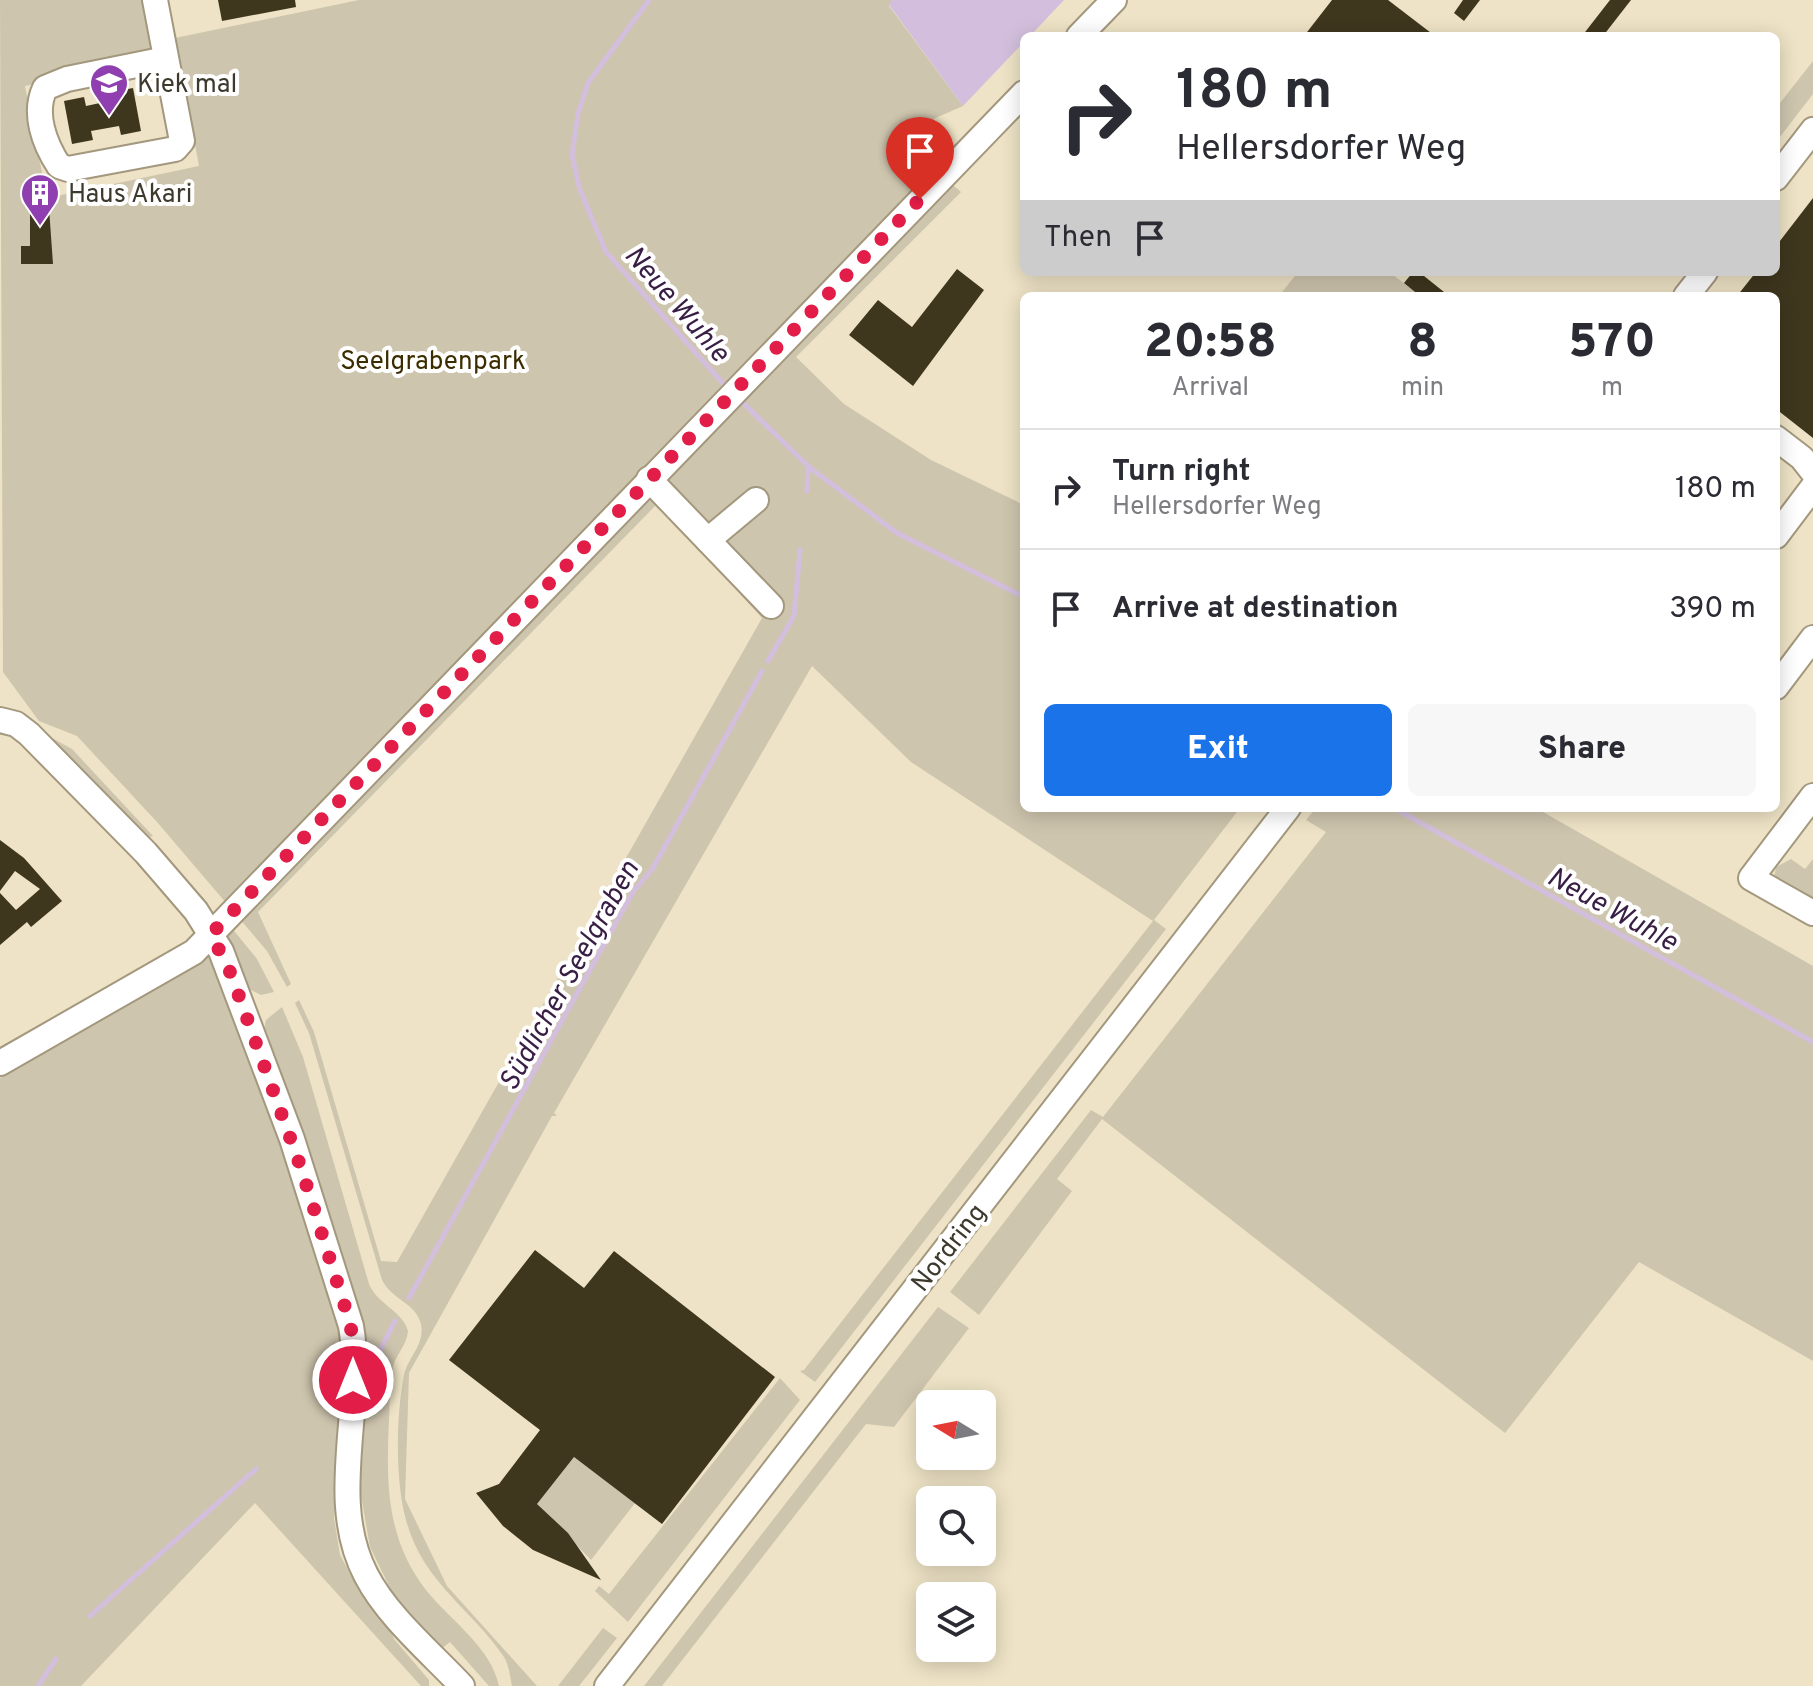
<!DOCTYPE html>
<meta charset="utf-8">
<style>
:root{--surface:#fff;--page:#f7f7f7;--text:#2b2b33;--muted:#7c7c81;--line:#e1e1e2;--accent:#1a73e8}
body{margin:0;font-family:Overpass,sans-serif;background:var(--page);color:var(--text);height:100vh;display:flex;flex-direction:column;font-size:30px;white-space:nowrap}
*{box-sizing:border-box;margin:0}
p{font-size:26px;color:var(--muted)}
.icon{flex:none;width:44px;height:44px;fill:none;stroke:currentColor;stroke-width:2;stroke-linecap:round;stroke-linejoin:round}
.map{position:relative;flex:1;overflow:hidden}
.side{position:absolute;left:1020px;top:292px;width:760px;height:520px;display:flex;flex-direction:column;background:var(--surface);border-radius:12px;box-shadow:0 4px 20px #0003}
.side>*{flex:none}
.top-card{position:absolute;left:1020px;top:32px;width:760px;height:244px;border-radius:12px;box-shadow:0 4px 20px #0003;background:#fff;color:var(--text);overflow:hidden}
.needle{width:52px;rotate:280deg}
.controls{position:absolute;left:916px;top:1390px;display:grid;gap:16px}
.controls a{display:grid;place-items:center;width:80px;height:80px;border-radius:12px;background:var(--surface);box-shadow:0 4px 20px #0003;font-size:40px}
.pin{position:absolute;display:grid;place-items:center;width:68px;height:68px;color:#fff;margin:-82px -34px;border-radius:50% 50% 50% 0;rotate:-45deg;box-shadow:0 0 8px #0007}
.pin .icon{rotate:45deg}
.me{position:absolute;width:88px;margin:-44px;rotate:0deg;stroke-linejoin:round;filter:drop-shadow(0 0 6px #0008)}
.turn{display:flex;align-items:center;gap:28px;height:168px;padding:0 24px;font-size:36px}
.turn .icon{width:104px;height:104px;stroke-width:2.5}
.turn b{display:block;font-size:56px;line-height:68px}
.then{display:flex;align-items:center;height:76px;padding:0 24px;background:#0003;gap:16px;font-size:30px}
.eta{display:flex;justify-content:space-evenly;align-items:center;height:136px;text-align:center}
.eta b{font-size:48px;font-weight:800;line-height:56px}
.action{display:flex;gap:16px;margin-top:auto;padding:16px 24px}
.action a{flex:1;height:92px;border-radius:12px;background:var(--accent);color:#fff;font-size:32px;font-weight:800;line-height:92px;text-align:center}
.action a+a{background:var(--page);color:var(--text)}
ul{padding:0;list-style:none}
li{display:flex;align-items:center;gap:24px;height:120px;padding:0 24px;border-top:2px solid var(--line)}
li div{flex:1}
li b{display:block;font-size:30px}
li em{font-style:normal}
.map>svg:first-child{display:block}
.green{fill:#cec5ae}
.water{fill:#d3bfdd}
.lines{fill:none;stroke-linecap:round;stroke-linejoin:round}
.stream{stroke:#d3bfdd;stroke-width:5}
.building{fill:#3f361e}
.minor-casing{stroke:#a3987d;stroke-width:28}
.minor{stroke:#fff;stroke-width:24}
.route{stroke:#e11d48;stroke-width:14;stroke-dasharray:0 25.2}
.labels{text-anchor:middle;stroke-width:8;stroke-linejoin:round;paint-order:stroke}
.poi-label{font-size:26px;fill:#3d392d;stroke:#fff;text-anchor:start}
.park-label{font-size:26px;fill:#3c2d01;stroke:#fff}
.street-label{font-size:26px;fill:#3d392d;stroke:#fff}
.water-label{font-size:28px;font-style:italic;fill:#381d44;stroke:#fff}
</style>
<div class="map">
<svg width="1813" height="1686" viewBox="0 0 1813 1686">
<rect width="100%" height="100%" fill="#eee3c6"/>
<!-- green -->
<g class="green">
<path d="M0 0H142L153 56 37 76 35 84 25 86 47 198 199 166 175 38 359 0H892L889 6 963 106 931 120 917 154 961 192 796 357 844 404 931 460 1024 505V808H1240L1154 920 1166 929 815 1382 800 1371 804 1370 1153 921 911 762 812 666 554 1113 557 1116H552L409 1373 405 1499 447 1586 537 1686H512C510 1677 509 1665 504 1657 471 1608 423 1583 406 1520 395 1480 396 1416 404 1375 408 1357 425 1345 421 1324 416 1303 392 1300 382 1280L309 1033 295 1003 299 1000 314 1032 381 1261 397 1262 762 618 658 503 258 912 291 984 287 987 267 951 157 822 77 736 39 721 3 672Z"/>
<polygon points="1813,61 1813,94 1776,142 1776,108"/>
<polygon points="1298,272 1389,272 1421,296 1279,296"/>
<polygon points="43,733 72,749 153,836 142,839"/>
<polygon points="1316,808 1536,808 1813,966 1813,1361 1639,1262 1505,1433 1102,1119 1057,1179 1072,1191 979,1315 950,1292 1091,1110 1103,1117 1326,832 1306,820"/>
<polygon points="1791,859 1805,869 1813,859 1813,897 1806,897 1774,878 1776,867"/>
<polygon points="226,921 257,959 274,992 261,995 247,988 222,926"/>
<polygon points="208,950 285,1153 334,1308 343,1353 334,1518 340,1555 354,1581 386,1618 394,1639 429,1680 429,1686 421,1686 255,1503 81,1686 0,1686 0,1078 148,991"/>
<path d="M282 1007 303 1057 369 1284C378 1305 403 1311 408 1331 407 1346 394 1356 392 1371 389 1386 390 1404 389 1420 386 1481 386 1539 426 1590 450 1620 491 1647 499 1686H489L450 1642 440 1650 392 1592 370 1547 358 1478 363 1372 263 1035 266 1020Z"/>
<polygon points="938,1307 969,1328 894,1427 866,1424 662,1686 644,1686"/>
<polygon points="780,1378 800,1400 628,1622 595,1591 599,1586 609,1594"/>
<polygon points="574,1457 635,1503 591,1560 537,1504"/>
<polygon points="603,1628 617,1638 579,1686 558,1686"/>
</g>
<!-- water -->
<polygon class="water" points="892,0 1064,0 1030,36 1024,36 1024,42 963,106 889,5"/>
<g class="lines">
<!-- stream -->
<g class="stream">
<polyline points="649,0 588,83 578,114 572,155 580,190 606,252 728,389"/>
<polyline points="738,398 809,467 897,533 1024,597"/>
<polyline points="807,491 808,468"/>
<polyline points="768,661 794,616 800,550"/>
<polyline points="1394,808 1813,1042"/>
<polyline points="409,1298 633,892 653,868 762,671"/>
<polyline points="377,1356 395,1321"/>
<polyline points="90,1616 256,1469"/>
<polyline points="38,1686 56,1659"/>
</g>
</g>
<!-- building -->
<g class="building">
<polygon points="218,0 295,0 296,7 222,21"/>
<polygon points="1332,0 1388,0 1435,36 1304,36"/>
<polygon points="1463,0 1480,0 1464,21 1454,13"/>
<polygon points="1610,0 1631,0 1603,36 1582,36"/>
<polygon points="133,88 141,131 121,135 119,126 91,131 93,140 72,144 64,101 84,97 86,106 114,100 112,92"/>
<polygon points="1813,198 1813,438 1776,409 1776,296 1737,296 1756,272 1776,272 1776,246"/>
<polygon points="30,208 49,208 53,264 21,264 21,246 30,246"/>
<polygon points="957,269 984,290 913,386 849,335 878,300 912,327"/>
<polygon points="1413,272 1419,272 1449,296 1420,296 1404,283"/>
<polygon points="0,840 24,858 62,901 31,927 27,922 0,945 0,893 16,910 40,889 15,871 0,891"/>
<polygon points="535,1250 584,1288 614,1251 775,1377 662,1524 574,1457 537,1504 568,1533 601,1580 533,1550 503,1526 476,1493 499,1484 540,1430 449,1360"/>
</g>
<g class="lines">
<!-- minor casing -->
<g class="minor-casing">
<g id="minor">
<path d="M155 0 182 141 175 149 68 169 59 166C44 143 33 113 45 88L67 79 166 59"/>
<polyline points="1079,36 1114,0"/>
<polyline points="1776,178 1813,130"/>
<polyline points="1686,296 1705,272"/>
<polyline points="1776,438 1802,458 1813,472"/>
<polyline points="649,479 771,606"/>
<polyline points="1776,536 1813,487"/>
<polyline points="708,540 756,500"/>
<polyline points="1776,687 1813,638"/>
<path d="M0 720 16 724 29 734 146 853 196 911 221 951 292 1139 351 1326C365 1407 326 1499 366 1575 387 1616 430 1652 462 1686"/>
<polyline points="1813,796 1751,878 1813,913"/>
<polyline points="0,1063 194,952 1024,93"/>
<polyline points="607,1686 1288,808"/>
</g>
</g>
<!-- minor -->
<use href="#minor" class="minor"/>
</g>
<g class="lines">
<!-- route -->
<polyline class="route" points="353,1380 351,1326 301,1168 231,974 211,934 920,199"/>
</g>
<!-- icons -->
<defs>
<g id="school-pin" transform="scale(2)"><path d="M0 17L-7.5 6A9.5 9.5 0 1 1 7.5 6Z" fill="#8f3faf" stroke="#fff"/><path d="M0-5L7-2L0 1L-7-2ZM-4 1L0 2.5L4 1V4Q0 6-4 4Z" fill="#fff"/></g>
<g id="building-pin" transform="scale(2)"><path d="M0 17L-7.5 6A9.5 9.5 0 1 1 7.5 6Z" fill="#8f3faf" stroke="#fff"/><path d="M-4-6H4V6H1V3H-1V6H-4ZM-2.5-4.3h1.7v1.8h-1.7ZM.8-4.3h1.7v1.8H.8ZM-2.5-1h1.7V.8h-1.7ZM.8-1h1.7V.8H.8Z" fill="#fff"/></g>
</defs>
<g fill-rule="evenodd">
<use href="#school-pin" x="109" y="83"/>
<use href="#building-pin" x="40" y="193"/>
</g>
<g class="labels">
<!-- poi labels -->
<g class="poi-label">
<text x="137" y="92">Kiek mal</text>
<text x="68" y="202">Haus Akari</text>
</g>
<!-- park labels -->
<g class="park-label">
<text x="433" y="369">Seelgrabenpark</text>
</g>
<!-- street labels -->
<g class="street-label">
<text transform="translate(948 1247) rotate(-52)" y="9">Nordring</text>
</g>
<!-- water labels -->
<g class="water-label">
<text transform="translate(678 303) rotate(49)" y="10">Neue Wuhle</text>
<text transform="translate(1613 908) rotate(29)" y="10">Neue Wuhle</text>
<text transform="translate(568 975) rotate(-61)" y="10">Südlicher Seelgraben</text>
</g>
</g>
</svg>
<div class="controls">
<a><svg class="needle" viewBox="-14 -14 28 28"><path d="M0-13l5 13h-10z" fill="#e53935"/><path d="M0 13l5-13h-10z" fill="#7c7c81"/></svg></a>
<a><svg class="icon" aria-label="search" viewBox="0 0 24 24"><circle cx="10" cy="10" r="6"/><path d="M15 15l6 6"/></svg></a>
<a><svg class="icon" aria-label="layers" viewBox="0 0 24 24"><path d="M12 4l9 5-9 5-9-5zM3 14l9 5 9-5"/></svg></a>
</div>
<div class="pin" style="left:920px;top:199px;background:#d93025"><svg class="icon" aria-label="arrive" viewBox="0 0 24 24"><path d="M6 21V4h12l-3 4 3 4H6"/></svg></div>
<svg class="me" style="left:353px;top:1380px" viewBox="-20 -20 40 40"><circle r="17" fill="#e11d48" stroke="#fff" stroke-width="3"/><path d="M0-11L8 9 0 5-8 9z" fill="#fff"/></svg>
<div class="top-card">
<div class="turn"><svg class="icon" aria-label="right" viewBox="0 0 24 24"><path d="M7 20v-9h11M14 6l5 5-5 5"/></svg><div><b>180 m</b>Hellersdorfer Weg</div></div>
<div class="then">Then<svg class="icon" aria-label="arrive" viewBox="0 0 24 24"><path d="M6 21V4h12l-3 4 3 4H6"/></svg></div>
</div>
<section class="side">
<div class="eta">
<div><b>20:58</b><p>Arrival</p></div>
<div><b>8</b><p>min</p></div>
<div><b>570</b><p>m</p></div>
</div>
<ul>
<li><svg class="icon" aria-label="right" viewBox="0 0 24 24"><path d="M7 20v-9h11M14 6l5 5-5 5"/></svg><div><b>Turn right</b><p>Hellersdorfer Weg</p></div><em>180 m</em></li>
<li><svg class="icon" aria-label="arrive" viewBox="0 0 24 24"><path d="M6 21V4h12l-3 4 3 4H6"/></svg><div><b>Arrive at destination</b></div><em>390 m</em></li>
</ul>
<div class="action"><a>Exit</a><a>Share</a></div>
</section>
</div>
